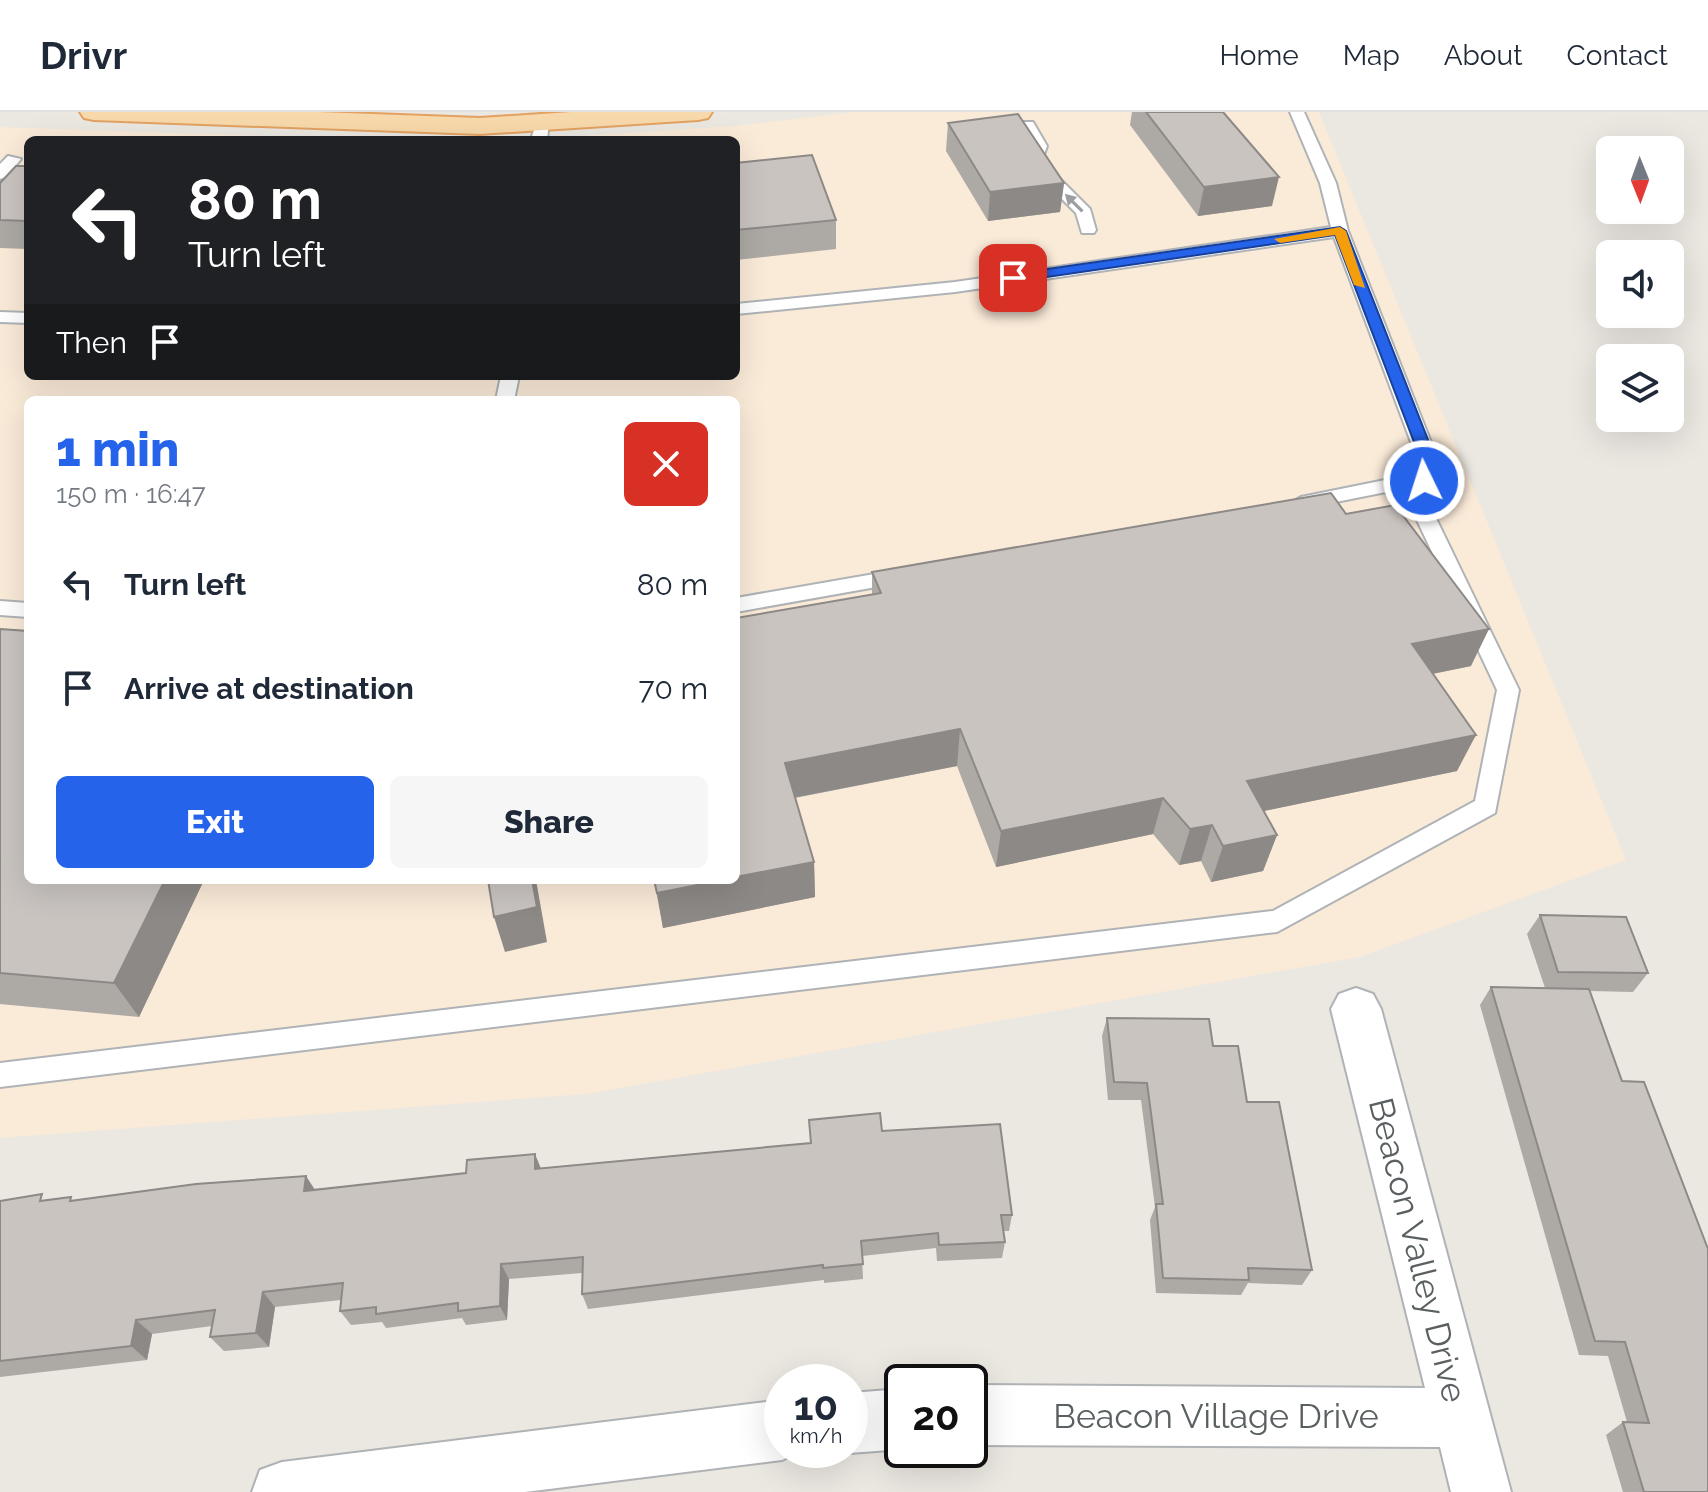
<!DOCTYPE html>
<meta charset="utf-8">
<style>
:root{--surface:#fff;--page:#f6f6f7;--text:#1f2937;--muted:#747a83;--line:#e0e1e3;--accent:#2563eb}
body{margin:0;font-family:Raleway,sans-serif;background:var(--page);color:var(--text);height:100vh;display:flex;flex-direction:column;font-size:30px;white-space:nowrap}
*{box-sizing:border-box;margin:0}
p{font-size:26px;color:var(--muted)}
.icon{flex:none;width:44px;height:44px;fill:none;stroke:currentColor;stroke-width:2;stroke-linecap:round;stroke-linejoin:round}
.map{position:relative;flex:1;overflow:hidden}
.drawer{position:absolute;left:24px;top:284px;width:716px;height:488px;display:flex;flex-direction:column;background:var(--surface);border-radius:12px;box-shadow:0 8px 32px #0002}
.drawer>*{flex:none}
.top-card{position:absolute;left:24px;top:24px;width:716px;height:244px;border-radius:12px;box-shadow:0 8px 32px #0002;background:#202124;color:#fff;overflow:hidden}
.needle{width:52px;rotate:179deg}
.buttons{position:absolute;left:1596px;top:24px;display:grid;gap:16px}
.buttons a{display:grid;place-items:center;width:88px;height:88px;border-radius:12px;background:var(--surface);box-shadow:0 8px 32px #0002;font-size:40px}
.speed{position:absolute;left:764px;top:1252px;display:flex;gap:16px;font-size:40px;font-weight:700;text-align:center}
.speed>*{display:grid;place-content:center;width:104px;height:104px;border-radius:50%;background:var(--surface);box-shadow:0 8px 32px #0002;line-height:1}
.speed small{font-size:20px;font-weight:400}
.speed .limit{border:4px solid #111;border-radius:12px;background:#fff;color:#111}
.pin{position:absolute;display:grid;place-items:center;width:68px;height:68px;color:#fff;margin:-34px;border-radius:16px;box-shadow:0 4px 12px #0006}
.me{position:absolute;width:88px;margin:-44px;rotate:356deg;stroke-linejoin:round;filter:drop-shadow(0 0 6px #0008)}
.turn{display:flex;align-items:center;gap:28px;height:168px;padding:0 32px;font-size:36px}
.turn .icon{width:104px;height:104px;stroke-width:2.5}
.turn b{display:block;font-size:56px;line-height:68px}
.then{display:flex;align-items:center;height:76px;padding:0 32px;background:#0003;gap:16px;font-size:30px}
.round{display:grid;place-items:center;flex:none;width:84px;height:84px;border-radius:12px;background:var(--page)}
.head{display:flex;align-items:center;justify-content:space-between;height:136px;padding:0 32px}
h1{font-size:48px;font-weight:800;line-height:60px;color:var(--accent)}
.cta{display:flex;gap:16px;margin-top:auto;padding:16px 32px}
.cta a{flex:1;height:92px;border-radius:12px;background:var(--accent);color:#fff;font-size:32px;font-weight:800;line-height:92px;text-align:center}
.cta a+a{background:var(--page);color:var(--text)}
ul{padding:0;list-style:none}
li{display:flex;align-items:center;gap:24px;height:104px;padding:0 32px}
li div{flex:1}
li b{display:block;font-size:30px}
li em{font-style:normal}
header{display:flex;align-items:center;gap:48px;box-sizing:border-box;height:112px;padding:0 40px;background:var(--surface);border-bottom:2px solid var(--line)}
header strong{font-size:38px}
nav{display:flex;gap:44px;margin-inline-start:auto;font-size:28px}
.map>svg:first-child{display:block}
.commercial{fill:#faead8;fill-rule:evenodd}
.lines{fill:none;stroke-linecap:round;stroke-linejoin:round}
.lane-casing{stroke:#afb3b6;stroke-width:4}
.street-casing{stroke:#afb3b6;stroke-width:4}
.primary-casing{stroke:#e3a262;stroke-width:4}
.lane{fill:#fff;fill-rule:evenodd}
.street{fill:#fff;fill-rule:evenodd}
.primary{fill:#f7d9ab;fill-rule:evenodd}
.wall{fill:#ada9a5}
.shaded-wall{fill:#8d8986}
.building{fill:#c9c4c0;stroke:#8d8986;stroke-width:2}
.oneway{fill:#9c9fa0}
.route{fill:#2563eb;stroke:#184099;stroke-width:2}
.slow{fill:#f59e0b}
.labels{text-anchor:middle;stroke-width:8;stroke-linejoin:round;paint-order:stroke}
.near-street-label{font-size:34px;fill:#5a5f61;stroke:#fff}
</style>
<header>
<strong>Drivr</strong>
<nav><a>Home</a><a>Map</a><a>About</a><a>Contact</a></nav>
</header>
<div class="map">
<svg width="1708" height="1380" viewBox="0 0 1708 1380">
<rect width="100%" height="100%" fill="#ebe7e1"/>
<!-- commercial -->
<path class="commercial" d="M854 0H1319L1626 748 1360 845 586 982 0 1026V15L377 28H28V264H736V28H455L565 25 734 14ZM28 288H736V768H28Z"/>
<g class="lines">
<!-- lane casing -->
<g class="lane-casing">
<g id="lane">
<polygon points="1290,0 1304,0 1336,71 1348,119 1434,338 1433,400 1519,578 1495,701 1277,820 0,975 0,951 1273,799 1475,689 1497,578 1415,404 1386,380 1301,397 1291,391 1301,385 1390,367 1413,382 1414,338 1334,125 955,180 736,202 736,192 955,170 1331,115 1320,71"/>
<polygon points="537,7 549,10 547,28 531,28"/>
<polygon points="1023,10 1033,10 1047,34 1042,48 1029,45 1031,34 1021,13"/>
<polygon points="8,44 21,47 6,65 0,67 0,52"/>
<polygon points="1047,66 1059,66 1090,97 1096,118 1094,121 1082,121 1076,101 1047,72"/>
<polygon points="0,200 28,201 28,211 0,210"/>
<polygon points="501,264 519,264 514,288 496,288"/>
<polygon points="903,457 910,459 913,464 910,469 736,500 736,486"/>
<polygon points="0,489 28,491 28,505 0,503"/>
</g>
</g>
<!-- street casing -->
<g class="street-casing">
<g id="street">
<polygon points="1356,876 1373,882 1381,897 1511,1380 1451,1380 1440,1335 970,1333 970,1273 1425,1276 1331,897 1339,882"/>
<polygon points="902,1277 902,1337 850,1341 844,1338 850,1338 850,1281"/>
<polygon points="782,1288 782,1338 803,1338 782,1348 525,1380 252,1380 260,1358 282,1350"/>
</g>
</g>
<!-- primary casing -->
<g class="primary-casing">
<polygon id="primary" points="80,0 319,0 480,6 571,0 712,0 708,6 698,8 480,22 94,8 84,6"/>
</g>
<!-- lane -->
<use href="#lane" class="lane"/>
<!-- street -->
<use href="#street" class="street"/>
<!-- primary -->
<use href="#primary" class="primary"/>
</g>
<!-- wall -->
<g class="wall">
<polygon points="1132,0 1223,0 1272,94 1198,104 1130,13"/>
<polygon points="948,11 1064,71 1060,100 988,109 946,39"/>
<polygon points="736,51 836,108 836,137 736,148"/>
<polygon points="28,54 28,137 0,136 0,71"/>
<polygon points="1346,402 1471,554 1433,562 1457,659 1264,699 1277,723 1263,759 1211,770 1201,749 1179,753 1153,722 996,755 957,654 795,686 814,750 815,785 663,816 654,768 736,768 872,482 872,460"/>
<polygon points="0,517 28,768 204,768 139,905 0,892"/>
<polygon points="1540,803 1648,861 1633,880 1590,879 1708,1380 1623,1380 1606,1323 1623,1310 1627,1310 1608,1244 1579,1243 1480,893 1491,875 1545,876 1527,822"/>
<polygon points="1107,906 1213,934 1247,990 1312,1158 1302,1173 1248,1171 1241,1183 1156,1181 1150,1108 1155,1095 1141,988 1108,988 1102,924"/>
<polygon points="809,1008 882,1019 1012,1103 1009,1119 1003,1119 1005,1130 1002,1146 937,1149 936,1136 862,1144 863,1167 824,1171 824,1168 588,1197 582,1182 582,1161 509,1167 507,1208 466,1213 462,1206 386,1216 382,1210 351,1213 340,1199 341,1188 275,1195 269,1235 224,1239 210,1225 212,1214 152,1222 147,1248 0,1265 0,1089 74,1088 315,1077 811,1031"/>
</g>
<!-- shaded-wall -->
<g class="shaded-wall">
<polygon points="1279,65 1272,94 1198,104 1204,75"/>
<polygon points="1064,71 1060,100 988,109 990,80"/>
<polygon points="1489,517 1471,554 1396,569 1412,532"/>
<polygon points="960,617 957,654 787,687 785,651"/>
<polygon points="1476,623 1457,659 1235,705 1247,669"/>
<polygon points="1163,686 1153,722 996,755 1001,719"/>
<polygon points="1212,713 1201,749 1179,753 1190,717"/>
<polygon points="1277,723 1263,759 1211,770 1223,734"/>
<polygon points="814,750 815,785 663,816 657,781 723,768 736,768 736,765"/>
<polygon points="165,768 204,768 139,905 114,871"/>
<polygon points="532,768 536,768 547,830 505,840 494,805"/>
<polygon points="535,1042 542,1059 535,1057"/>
<polygon points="306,1064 317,1081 304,1079"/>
<polygon points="501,1152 509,1167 507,1208 500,1194"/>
<polygon points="263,1180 275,1195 269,1235 256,1221"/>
<polygon points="136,1208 152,1222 147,1248 131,1234"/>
</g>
<!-- building -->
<g class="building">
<polygon points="1146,0 1223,0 1279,65 1204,75"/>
<polygon points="1018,2 1064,71 990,80 948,11"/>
<polygon points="812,43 836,108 736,118 736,51"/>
<polygon points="16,54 28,54 28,109 0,108 0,71"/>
<polygon points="1331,381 1346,402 1395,393 1489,517 1412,532 1476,623 1247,669 1277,723 1223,734 1212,713 1190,717 1163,686 1001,719 960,617 785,651 814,750 736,765 736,506 881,481 872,460"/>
<polygon points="0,517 28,519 28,768 165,768 114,871 0,861"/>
<polygon points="488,768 532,768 537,795 494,805"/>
<polygon points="654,768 723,768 657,781"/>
<polygon points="1540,803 1626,805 1648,861 1558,860"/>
<polygon points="1491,875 1589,877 1622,969 1644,970 1708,1137 1708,1380 1644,1380 1623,1310 1649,1311 1625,1230 1595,1229"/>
<polygon points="1107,906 1209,907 1213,934 1238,934 1247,990 1279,990 1312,1158 1248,1156 1249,1168 1163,1166 1156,1092 1163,1092 1147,971 1114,970"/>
<polygon points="880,1001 882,1019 1000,1012 1012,1103 1001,1103 1005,1130 939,1133 938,1121 861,1129 863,1152 823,1156 823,1153 582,1182 583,1145 501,1152 500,1194 458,1199 458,1191 376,1202 376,1195 340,1199 343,1171 263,1180 256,1221 210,1225 215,1198 136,1208 131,1234 0,1249 0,1089 42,1082 40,1089 71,1085 70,1089 196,1072 306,1064 304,1079 466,1061 467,1048 535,1042 535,1057 811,1031 809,1008"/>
</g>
<!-- one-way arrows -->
<defs><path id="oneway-solid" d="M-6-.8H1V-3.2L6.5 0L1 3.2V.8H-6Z" transform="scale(2)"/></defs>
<use class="oneway" href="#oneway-solid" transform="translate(1074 91) rotate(-135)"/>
<!-- route -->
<polygon class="route" points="1340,115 1346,119 1432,338 1429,372 1416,369 1417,338 1335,123 1013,170 1007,166 1013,162"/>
<!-- slow -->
<polygon class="slow" points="1340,115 1346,119 1365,176 1354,173 1335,123 1280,131 1274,127"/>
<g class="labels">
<!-- near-street labels -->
<g class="near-street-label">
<text transform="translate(1418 1138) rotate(76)" y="12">Beacon Valley Drive</text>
<text x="1216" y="1316">Beacon Village Drive</text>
</g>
</g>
</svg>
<div class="buttons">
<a><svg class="needle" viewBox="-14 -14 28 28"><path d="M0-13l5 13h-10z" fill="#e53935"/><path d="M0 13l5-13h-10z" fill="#747a83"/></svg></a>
<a><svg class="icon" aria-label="sound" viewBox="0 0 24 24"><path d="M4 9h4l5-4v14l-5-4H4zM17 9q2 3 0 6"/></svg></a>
<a><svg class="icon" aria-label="layers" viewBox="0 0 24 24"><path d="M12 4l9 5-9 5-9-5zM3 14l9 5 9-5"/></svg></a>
</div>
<div class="speed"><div>10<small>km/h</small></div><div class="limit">20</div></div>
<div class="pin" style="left:1013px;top:166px;background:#d93025"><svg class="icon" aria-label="arrive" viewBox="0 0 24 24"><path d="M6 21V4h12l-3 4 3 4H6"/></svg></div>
<svg class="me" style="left:1424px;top:369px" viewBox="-20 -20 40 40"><circle r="17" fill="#2563eb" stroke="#fff" stroke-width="3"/><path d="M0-11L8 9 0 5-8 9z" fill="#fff"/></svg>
<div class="top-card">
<div class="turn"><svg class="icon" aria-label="left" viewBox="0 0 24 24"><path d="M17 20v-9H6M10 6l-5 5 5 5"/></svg><div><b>80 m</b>Turn left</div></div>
<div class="then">Then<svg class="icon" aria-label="arrive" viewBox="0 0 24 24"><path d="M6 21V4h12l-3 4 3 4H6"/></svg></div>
</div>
<section class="drawer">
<div class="head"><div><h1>1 min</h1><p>150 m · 16:47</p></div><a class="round" style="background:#d93025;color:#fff"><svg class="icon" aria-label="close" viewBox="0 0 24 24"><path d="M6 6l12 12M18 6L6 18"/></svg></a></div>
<ul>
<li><svg class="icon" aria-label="left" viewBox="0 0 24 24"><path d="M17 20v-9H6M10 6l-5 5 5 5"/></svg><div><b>Turn left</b></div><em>80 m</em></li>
<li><svg class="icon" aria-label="arrive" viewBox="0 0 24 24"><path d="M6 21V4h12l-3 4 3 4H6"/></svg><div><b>Arrive at destination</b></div><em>70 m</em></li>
</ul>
<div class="cta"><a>Exit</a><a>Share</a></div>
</section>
</div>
